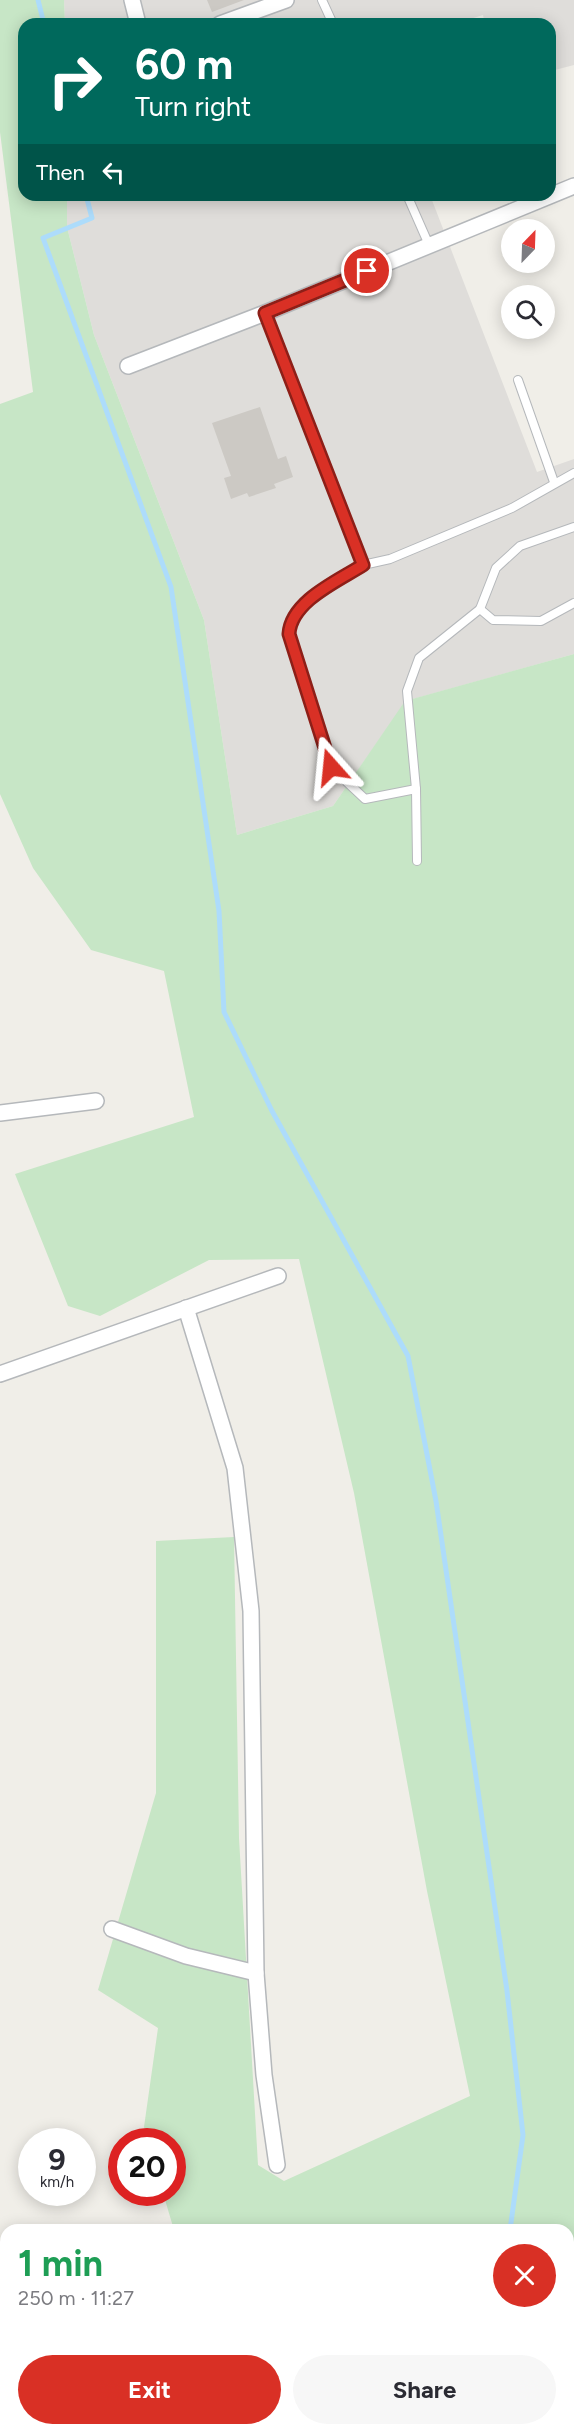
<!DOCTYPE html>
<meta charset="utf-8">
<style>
:root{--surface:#fff;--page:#f7f7f7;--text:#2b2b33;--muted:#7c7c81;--accent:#d93025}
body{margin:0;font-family:Figtree,sans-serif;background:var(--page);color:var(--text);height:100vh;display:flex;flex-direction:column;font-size:22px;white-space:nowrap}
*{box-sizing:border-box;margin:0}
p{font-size:20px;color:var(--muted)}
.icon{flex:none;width:33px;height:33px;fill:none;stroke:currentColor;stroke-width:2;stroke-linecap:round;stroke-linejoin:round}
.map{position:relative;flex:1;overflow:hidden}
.drawer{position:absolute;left:0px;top:2224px;width:574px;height:212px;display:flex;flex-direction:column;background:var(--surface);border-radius:18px 18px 0 0;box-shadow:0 3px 15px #0003}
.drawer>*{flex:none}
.banner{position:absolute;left:18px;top:18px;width:538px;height:183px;border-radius:18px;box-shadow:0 3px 15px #0003;background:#00695c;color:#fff;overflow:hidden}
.needle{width:39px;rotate:23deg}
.controls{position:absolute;left:501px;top:219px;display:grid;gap:12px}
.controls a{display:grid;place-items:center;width:54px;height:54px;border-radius:50%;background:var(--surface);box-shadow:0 3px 15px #0003;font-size:30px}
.speed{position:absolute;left:18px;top:2128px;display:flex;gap:12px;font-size:30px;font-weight:700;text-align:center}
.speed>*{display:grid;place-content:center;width:78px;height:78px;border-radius:50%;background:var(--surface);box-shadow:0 3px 15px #0003;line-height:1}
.speed small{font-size:15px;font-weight:400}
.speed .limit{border:9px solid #d22;background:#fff;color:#111}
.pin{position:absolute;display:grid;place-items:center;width:51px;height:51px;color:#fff;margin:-26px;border:3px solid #fff;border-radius:50%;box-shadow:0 2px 6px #0007}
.me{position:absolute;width:66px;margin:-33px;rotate:342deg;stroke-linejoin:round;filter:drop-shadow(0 0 4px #0008)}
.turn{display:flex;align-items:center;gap:21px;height:126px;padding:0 18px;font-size:27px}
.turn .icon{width:78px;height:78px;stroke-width:2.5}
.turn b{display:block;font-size:42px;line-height:51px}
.then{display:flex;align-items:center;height:57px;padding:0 18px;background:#0003;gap:12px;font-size:22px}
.round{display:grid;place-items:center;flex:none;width:63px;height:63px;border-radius:32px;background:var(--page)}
.overview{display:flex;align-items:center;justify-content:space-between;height:102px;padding:0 18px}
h1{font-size:36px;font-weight:700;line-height:45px;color:#1e9e55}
.primary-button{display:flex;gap:12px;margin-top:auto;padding:12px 18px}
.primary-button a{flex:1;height:69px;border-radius:36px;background:var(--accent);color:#fff;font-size:24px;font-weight:700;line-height:69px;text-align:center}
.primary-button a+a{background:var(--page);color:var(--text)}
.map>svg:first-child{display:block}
.industrial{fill:#dfddda}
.green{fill:#c7e6c6}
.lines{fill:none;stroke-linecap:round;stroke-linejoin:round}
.stream{stroke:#addcfb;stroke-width:5}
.building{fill:#ccc9c4}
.service-casing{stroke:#b5b8bb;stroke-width:10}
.minor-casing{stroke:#b5b8bb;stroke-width:18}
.service{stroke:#fff;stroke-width:8}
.minor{stroke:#fff;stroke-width:15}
.route-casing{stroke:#8d1f18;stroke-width:15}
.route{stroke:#d93025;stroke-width:10}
</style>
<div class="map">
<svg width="574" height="2435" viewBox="0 0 574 2435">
<rect width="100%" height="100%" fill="#f0eee8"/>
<!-- industrial -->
<g class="industrial">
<polygon points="64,0 574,0 574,65 551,71 550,24 485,24 483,15 454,24 65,24"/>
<polygon points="67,195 430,195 537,472 574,459 574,654 406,701 333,806 237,835 204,620 94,335 67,227"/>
</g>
<!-- green -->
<g class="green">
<polygon points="0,0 64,0 65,24 24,24 24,195 67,195 67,227 94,335 204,620 237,835 333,806 405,701 574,654 574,2404 569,2408 568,2230 174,2230 163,2193 172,2193 172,2142 148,2142 144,2127 158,2028 98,1990 156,1793 156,1541 234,1537 239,1838 258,2165 284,2181 470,2096 427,1891 354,1493 299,1259 209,1260 100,1316 68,1306 15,1174 194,1117 164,971 91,950 33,868 0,794 0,404 33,392 0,132"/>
<polygon points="234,2430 544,2430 538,2435 221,2435"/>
</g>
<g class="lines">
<!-- stream -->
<g class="stream">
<polyline points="38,0 44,24"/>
<polyline points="86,195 92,218 43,238 171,587 219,911 224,1012 272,1111 408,1356 436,1501 507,1991 523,2135 510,2230"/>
<polyline points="472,2435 473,2430"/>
</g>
</g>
<!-- building -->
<g class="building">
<polygon points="207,0 244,0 212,12"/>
<polygon points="260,407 278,459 286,456 293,477 274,484 276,488 249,497 247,493 231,499 224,478 231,476 212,423"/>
</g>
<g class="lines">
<!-- service casing -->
<g class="service-casing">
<g id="service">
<polyline points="322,0 333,24"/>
<polyline points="407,195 429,245"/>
<polyline points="265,313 363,565 390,559 512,508 574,473"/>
<polyline points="518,380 554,482"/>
<path d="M363 565C338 581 291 601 289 634L331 767 365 799 416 789 407 691 419 658 480 609 493 620 541 621 574 603"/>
<polyline points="480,609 496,568 520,546 574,527"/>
<polyline points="416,789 417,861"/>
</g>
</g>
<!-- minor casing -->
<g class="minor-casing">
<g id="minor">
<polyline points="132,0 138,24"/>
<polyline points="220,24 286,0"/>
<polyline points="128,366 265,313 574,186"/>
<polyline points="0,1113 96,1101"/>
<polyline points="186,1308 235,1468 251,1611 256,1973 264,2075 277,2165"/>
<polyline points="0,1374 278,1276"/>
<polyline points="112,1929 186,1956 256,1973"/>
<polyline points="0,2264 6,2277"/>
<polyline points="0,2302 6,2298"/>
</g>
</g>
<!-- service -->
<use href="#service" class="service"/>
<!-- minor -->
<use href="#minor" class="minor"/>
</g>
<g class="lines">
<!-- route casing -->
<g class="route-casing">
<path id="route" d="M331 767 289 634C291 601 338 581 363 565L265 313 367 271"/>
</g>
<!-- route -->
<use href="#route" class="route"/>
</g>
</svg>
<div class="controls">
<a><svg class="needle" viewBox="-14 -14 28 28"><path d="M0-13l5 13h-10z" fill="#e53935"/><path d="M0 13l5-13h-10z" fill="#7c7c81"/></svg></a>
<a><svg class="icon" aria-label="search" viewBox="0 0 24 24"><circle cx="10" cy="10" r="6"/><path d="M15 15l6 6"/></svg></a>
</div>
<div class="speed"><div>9<small>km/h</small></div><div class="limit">20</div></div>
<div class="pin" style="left:367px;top:271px;background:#d93025"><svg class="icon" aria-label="arrive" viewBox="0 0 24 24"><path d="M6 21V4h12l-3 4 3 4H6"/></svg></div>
<svg class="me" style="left:331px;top:767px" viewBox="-20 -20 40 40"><path d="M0-17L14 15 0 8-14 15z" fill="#d93025" stroke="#fff" stroke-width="4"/></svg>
<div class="banner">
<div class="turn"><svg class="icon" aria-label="right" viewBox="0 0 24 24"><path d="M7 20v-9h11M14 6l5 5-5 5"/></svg><div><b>60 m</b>Turn right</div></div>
<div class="then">Then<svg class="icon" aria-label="left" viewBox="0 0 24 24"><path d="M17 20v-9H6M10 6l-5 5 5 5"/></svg></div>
</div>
<section class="drawer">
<div class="overview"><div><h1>1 min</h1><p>250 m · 11:27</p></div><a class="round" style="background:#d93025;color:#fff"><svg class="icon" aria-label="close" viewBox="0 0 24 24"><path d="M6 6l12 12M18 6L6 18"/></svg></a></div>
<div class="primary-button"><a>Exit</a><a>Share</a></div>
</section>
</div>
